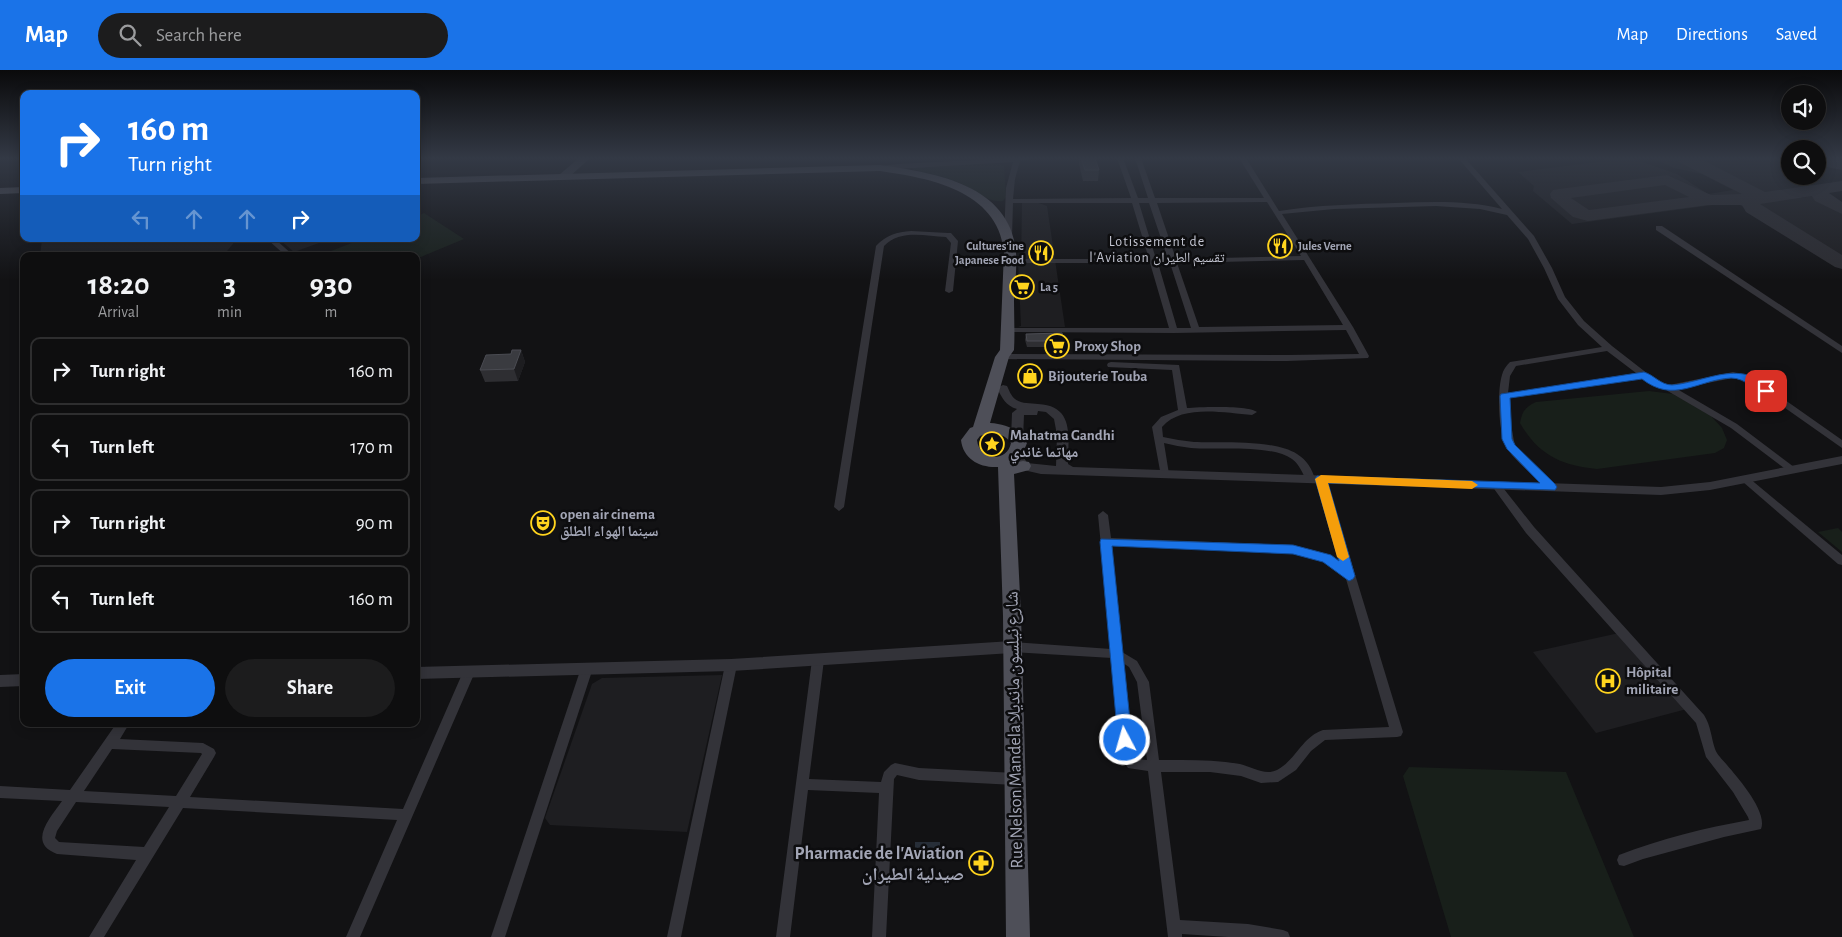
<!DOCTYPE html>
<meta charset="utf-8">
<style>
:root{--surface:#0e0e0f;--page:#1c1c1d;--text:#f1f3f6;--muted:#9b9c9e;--line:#2e2e2f;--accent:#1a73e8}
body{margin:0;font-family:"Alegreya Sans","Noto Naskh Arabic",sans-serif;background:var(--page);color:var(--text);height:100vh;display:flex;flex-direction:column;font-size:19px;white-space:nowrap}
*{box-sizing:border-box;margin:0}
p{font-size:16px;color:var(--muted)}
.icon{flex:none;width:28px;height:28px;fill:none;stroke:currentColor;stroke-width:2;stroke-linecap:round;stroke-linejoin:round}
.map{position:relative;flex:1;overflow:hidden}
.panel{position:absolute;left:20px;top:182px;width:400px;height:475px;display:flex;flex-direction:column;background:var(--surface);border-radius:10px;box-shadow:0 2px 12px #0003,0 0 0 1px var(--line)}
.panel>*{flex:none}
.hud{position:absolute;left:20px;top:20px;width:400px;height:152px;border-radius:10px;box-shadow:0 2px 12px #0003,0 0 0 1px var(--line);background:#1a73e8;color:#fff;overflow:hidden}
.fabs{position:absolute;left:1781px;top:15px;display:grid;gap:10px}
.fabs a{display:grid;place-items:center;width:45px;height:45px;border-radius:50%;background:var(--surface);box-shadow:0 2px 12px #0003,0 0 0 1px var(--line);font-size:25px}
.pin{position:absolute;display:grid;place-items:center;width:42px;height:42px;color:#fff;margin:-21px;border-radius:10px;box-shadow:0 2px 8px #0006}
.me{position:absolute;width:55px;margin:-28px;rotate:354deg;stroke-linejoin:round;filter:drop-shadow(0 0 4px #0008)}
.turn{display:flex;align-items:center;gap:18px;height:105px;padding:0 25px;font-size:22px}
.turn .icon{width:65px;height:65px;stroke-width:2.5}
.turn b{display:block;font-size:35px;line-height:42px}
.lanes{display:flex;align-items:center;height:48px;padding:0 25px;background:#0003;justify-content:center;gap:25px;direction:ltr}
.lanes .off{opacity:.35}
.eta{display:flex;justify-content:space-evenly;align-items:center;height:85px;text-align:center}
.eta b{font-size:30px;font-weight:700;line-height:35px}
.action{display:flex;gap:10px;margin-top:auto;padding:10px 25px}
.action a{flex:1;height:58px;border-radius:30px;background:var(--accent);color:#fff;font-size:20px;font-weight:700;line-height:58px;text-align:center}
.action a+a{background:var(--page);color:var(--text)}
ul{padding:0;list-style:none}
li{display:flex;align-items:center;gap:15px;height:68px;margin:0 10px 8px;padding:0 15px;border:2px solid var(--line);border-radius:10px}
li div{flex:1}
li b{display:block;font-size:19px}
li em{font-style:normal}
header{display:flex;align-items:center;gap:30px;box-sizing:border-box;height:70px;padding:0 25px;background:var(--accent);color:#fff}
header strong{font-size:24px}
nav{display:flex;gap:28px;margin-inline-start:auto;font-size:18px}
.search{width:350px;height:45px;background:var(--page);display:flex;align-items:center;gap:12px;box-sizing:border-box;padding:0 18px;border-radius:28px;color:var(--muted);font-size:19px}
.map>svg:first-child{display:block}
.built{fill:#1e1e21}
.green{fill:#181f1a}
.water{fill:#272e38}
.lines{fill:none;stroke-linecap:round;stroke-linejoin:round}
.taxiway{fill:#2c2c31;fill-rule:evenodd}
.minor{fill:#333339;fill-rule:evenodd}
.tertiary{fill:#333339;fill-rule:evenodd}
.secondary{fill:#404149;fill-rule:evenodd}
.primary{fill:#4e4f58;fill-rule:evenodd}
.wall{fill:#2e2e32}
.shaded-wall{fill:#1d1d20}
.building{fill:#3a3b40;stroke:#4a4b52}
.route{fill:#1a73e8;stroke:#114b97}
.slow{fill:#f59e0b}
.labels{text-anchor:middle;stroke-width:5;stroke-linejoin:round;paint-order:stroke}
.far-poi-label{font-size:12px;font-weight:bold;fill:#a2a5b5;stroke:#0d0d0f;text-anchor:start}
.far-neighbourhood-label{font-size:14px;letter-spacing:1px;fill:#c3c5d1;stroke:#0d0d0f}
.poi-label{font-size:15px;font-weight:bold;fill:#a2a5b5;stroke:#0d0d0f;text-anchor:start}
.near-street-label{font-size:18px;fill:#a2a5b5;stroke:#0d0d0f}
.near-poi-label{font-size:18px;font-weight:bold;fill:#a2a5b5;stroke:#0d0d0f;text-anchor:end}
</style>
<header>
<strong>Map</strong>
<div class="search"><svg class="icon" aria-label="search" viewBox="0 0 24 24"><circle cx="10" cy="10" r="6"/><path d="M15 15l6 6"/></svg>Search here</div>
<nav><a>Map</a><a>Directions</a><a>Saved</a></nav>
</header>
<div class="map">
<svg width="1842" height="867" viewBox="0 0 1842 867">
<rect width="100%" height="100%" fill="#121214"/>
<!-- built -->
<g class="built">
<polygon points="1603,88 1631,88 1677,104 1708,124 1733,120 1702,104 1674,98 1653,88 1736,88 1746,93 1747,88 1790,88 1790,106 1801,106 1798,107 1842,133 1842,198 1735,132 1572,154 1533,121 1534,116 1518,102 1606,91"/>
<polygon points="1033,131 1047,136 1065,257 1018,257 1021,256 1018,192 1021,192 1022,132"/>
<polygon points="42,169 234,169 236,170 223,186 40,186"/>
<polygon points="279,169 330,169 294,182"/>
<polygon points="1619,563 1687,639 1596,663 1533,582"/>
<polygon points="722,605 687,762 550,755 545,748 592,614 602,608"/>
</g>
<!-- green -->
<g class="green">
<path d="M999 94 1004 96 1006 127 1003 131C987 133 974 119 960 113 945 107 930 103 914 100L910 97 926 95Z"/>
<polygon points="424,143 464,169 416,189 416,186 318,186 362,169 416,169 416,147"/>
<path d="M1649 321 1673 324 1711 346 1722 358 1727 370 1724 378 1715 383 1597 399C1562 396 1538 385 1520 353 1522 342 1525 337 1536 332Z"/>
<polygon points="1838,458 1842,462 1842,482 1818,462"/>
<polygon points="1409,697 1566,702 1634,867 1451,867 1403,706"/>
</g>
<!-- water -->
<polygon class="water" points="915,772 940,772 940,785 920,785 920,778 915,778"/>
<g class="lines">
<!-- taxiway -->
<g class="taxiway">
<path d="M1677 88H1699L1765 122 1842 111V121L1829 123 1842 132V144L1815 131 1812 126 1760 134 1842 185V199L1835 197 1746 142 1742 135H1708L1588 151 1573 147 1551 128 1550 124 1553 120 1559 119 1667 105 1711 125 1742 124 1679 92ZM1665 115 1689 127 1589 140 1571 128Z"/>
<polygon points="1818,88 1842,90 1842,100 1818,95"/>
</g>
<!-- minor -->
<g class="minor">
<path d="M1012 88H1034L1020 91 1015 109 1013 129 1131 128 1117 88H1123L1138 128H1148L1135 88H1141L1155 128H1264L1239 88H1246L1279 141C1318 135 1356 134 1395 133 1431 132 1467 130 1502 139L1458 88H1465L1534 166 1552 198 1565 227 1584 251 1612 276 1657 311 1669 315 1733 302 1754 308 1842 370V378L1748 312 1733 308 1677 319 1737 354 1794 397 1796 399 1794 401H1788L1731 358 1666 320 1651 315 1642 308 1508 328 1510 350 1515 376 1556 417 1551 420 1548 419C1537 409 1513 389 1507 378 1498 363 1497 321 1502 305 1503 300 1506 296 1510 292L1602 277 1578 255 1558 229 1544 198 1528 169 1507 145 1480 139 1436 136 1334 139 1282 144 1353 257 1369 286 1368 288 1287 291 999 289 998 287 1002 284 1287 285 1359 284 1346 260 1174 263 1005 262V258H1169L1150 193H1009L1005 191 1009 189H1149L1132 133H1013L1012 167 1008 169 1004 167 1006 118 1013 92 880 100 877 98 880 96 899 94ZM1267 132 1301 186 1176 189 1157 133ZM1139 133H1149L1168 189H1156ZM1304 190 1343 255 1199 257 1177 193ZM1158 193H1170L1191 258H1177ZM1607 281 1636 303 1508 323 1510 306 1516 296Z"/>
<polygon points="1656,156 1662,156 1842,276 1842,283 1656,160"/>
<path d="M911 161 948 163H951L958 171 953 221 949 223 945 221 951 173 946 167C925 166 900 159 884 176L844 437 839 441 834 437 876 176C886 165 897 162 911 161Z"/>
<polygon points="267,169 275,169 294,186 286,186"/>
<path d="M1111 292 1179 295 1187 338C1200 337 1248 335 1257 342L1252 345C1224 343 1182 334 1162 357L1163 367C1173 369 1184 371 1194 372 1222 373 1273 369 1297 384 1307 390 1312 399 1315 409L1310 412 1307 411C1302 403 1300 395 1292 389 1270 374 1218 380 1191 378 1182 377 1173 375 1164 373L1169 404 1164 407 1161 406 1152 357 1161 347 1178 340 1172 300 1108 297 1107 295 1108 293Z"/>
<path d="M1321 406 1326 409 1403 662 1401 666 1397 667 1325 670 1311 681 1296 700 1278 712 1261 713 1241 706 1210 702H1161L1180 850 1248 854 1283 860 1288 862 1290 867H1228L1182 864V867H1168L1148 701 1128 698 1121 688 1112 588 1012 582 1008 580 1006 577 1008 574 1012 572 1111 579 1098 445 1103 441 1108 445 1111 468 1293 475 1331 485 1341 494 1316 409ZM1112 476 1293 483 1324 491 1346 509 1389 657 1323 660C1302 667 1296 690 1277 700 1265 706 1252 697 1240 694 1213 689 1186 690 1159 690L1149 612 1137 591 1122 582ZM1123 593 1129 597 1137 612 1147 690 1135 689 1133 686Z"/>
<polygon points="1746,407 1749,408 1842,485 1842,495 1838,494 1743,412 1741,410"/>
<path d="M1497 413 1500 414 1534 457 1704 645C1711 656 1711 667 1715 679 1717 685 1723 690 1727 695 1738 708 1768 742 1761 759L1724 767 1643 789 1624 796 1619 795 1617 790 1619 785C1660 769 1705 758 1749 750L1748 747 1733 722 1706 687 1696 653 1526 463 1492 416Z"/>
<polygon points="818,585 822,587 824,590 809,709 881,712 884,702 891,695 895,693 919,698 1015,703 1019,705 1021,709 1019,713 1015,715 919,710 897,705 894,709 886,867 872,867 879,723 808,720 790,867 776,867 812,590 814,587"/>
<polygon points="731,590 735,592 737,595 681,867 667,867 725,595 727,592"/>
<polygon points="587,593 591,595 593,598 505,867 491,867 581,598 583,595"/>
<path d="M469 597 473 599 475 602 360 867H346L397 750 183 738 104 867H89L136 790 57 784C27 773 50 748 62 731L0 728V716L70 720 116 654H129L120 669 203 673 214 679 216 683 214 687 190 727 403 739 463 602 465 599ZM112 679 201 683 202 684 176 726 84 721ZM76 732 169 737 144 777 59 772 55 768 57 761Z"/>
</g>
<!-- tertiary -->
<g class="tertiary">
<path d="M1003 315 1007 316C1009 320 1011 326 1015 329 1021 334 1030 333 1038 334 1075 336 1068 367 1068 394L1073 397 1661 417 1710 412 1842 386V394L1710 420 1661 425 1041 404 1019 399 1010 383 1012 380H1020L1027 393 1056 396 1057 365 1054 349 1046 342 1038 341 1037 345H1024L1023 369 1021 372H1013L1011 369 1012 343 1017 339C1006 336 1002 328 997 318Z"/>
<polygon points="1012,571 1017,573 1019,577 1017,581 1012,583 731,601 416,609 416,597 731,589"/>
<polygon points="24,604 24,616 0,617 0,605"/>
</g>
<!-- secondary -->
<polygon class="secondary" points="579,88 590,88 567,109 559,109 558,107 559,105"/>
<!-- primary -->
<g class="primary">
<path d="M880 95C930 102 1004 113 1015 174 1018 192 1015 212 1014 231 1014 247 1015 264 1014 280L1009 287 990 353C1006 354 1018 359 1027 373L1022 385 1014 393 1023 391 1029 392 1031 396 1029 400 1014 404 1021 546 1030 867H1006L1003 546 998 397C980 398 963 389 961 370L970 358 973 357 995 287 1000 280 1004 181C997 120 929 108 880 101L416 114V108ZM988 363C998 363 1005 365 1011 373 1007 393 979 391 977 370L980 366Z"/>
<polygon points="24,117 24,123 0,124 0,118"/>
</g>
</g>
<!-- wall -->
<g class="wall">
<polygon points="1079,88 1095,88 1099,100 1098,111 1083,111 1079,94"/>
<polygon points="1062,263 1065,276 1064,282 1052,282 1051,277 1027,277 1025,270 1026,264"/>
<polygon points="521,280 525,292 518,311 485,312 480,300"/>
</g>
<!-- shaded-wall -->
<polygon class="shaded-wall" points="521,280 525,292 518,311 514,299"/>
<!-- building -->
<g class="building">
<polygon points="1081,88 1095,88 1099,100 1085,100"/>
<polygon points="1062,263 1065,276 1052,276 1051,271 1027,271 1026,264"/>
<polygon points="512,280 521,280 514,299 480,300 486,285 511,284"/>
</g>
<!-- sky -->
<linearGradient id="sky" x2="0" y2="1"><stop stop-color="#0a0a0b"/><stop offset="0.42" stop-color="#333945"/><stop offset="1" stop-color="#333945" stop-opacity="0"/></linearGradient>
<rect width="1842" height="210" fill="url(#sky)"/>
<!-- route -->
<path class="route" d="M1644 302C1654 305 1661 315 1672 315 1707 312 1743 287 1771 321L1766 324C1754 321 1746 308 1731 308 1697 310 1674 334 1642 309L1510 328 1512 369 1515 375 1555 414 1557 417 1555 420 1328 413 1355 506 1353 509 1349 511 1323 492 1293 484 1112 476 1132 670 1130 675 1125 677 1120 675 1118 670 1100 472 1101 469 1293 475 1331 485 1339 491 1315 409 1317 406 1540 413 1507 379 1502 369 1500 326 1501 324Z"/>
<!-- slow -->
<polygon class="slow" points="1321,405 1472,411 1478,415 1472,419 1328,413 1349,487 1343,491 1337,487 1315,409"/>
<!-- icons -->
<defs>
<g id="restaurant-ring" transform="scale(1.25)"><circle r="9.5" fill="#0d0d0f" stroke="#ffd41e" stroke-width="1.5"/><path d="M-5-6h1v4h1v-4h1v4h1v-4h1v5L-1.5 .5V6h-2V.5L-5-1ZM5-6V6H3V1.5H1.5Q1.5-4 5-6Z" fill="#ffd41e"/></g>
<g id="supermarket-ring" transform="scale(1.25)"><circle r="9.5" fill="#0d0d0f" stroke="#ffd41e" stroke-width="1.5"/><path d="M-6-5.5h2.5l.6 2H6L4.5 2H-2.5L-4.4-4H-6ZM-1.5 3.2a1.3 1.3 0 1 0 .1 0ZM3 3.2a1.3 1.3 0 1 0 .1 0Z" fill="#ffd41e"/></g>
<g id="shop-ring" transform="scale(1.25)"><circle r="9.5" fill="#0d0d0f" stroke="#ffd41e" stroke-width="1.5"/><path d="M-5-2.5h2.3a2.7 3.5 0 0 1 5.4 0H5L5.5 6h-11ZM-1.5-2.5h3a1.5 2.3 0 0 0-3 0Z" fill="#ffd41e"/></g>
<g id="sight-ring" transform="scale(1.25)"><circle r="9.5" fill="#0d0d0f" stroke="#ffd41e" stroke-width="1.5"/><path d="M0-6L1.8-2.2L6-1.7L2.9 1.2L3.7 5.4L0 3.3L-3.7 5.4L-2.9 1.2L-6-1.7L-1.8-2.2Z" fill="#ffd41e"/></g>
<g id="theatre-ring" transform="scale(1.25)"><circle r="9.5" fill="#0d0d0f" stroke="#ffd41e" stroke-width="1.5"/><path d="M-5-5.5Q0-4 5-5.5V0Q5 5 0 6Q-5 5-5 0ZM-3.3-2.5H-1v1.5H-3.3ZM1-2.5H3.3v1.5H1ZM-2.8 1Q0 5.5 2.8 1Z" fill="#ffd41e"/></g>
<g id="hospital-ring" transform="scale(1.25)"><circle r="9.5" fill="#0d0d0f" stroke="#ffd41e" stroke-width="1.5"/><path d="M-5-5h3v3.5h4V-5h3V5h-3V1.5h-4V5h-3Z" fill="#ffd41e"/></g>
<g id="pharmacy-ring" transform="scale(1.25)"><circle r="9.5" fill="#0d0d0f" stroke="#ffd41e" stroke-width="1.5"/><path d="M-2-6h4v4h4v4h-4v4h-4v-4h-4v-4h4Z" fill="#ffd41e"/></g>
</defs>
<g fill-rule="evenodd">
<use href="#restaurant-ring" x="1280" y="176"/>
<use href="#restaurant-ring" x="1041" y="183"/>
<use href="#supermarket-ring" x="1022" y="217"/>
<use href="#supermarket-ring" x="1057" y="276"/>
<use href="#shop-ring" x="1030" y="306"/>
<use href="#sight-ring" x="992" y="374"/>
<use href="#theatre-ring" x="543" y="453"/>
<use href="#hospital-ring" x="1608" y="611"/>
<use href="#pharmacy-ring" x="981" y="793"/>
</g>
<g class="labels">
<!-- far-poi labels -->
<g class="far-poi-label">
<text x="1024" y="180" text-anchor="end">Cultures'ine<tspan x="1024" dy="14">Japanese Food</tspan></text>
<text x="1298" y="180">Jules Verne</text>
<text x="1040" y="221">La 5</text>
</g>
<!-- far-neighbourhood labels -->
<g class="far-neighbourhood-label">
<text x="1157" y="176">Lotissement de<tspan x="1157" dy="16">l'Aviation تقسيم الطيران</tspan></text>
</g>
<!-- poi labels -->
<g class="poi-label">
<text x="1074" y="281">Proxy Shop</text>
<text x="1048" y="311">Bijouterie Touba</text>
<text x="1010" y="370">Mahatma Gandhi<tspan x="1010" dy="17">مهاتما غاندي</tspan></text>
<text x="560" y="449">open air cinema<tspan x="560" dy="17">سينما الهواء الطلق</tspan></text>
<text x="1626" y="607">Hôpital<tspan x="1626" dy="17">militaire</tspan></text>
</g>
<!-- near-street labels -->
<g class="near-street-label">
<text transform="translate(1014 660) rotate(-91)" y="6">Rue Nelson Mandela شارع نيلسون مانديلا</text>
</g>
<!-- near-poi labels -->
<g class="near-poi-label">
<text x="964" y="789">Pharmacie de l'Aviation<tspan x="964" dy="21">صيدلية الطيران</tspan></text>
</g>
</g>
</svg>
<div class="fabs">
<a><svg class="icon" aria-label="sound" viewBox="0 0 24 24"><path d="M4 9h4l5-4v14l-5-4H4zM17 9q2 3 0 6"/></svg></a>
<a><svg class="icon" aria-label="search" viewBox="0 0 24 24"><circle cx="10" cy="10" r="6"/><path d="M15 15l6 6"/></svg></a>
</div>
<div class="pin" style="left:1766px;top:321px;background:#d93025"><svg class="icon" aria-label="arrive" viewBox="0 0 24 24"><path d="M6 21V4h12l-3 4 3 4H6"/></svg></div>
<svg class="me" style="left:1125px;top:670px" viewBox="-20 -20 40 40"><circle r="17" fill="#1a73e8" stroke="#fff" stroke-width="3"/><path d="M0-11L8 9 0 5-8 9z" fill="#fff"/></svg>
<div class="hud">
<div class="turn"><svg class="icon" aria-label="right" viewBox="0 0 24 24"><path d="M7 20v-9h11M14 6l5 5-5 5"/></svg><div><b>160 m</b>Turn right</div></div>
<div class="lanes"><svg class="icon off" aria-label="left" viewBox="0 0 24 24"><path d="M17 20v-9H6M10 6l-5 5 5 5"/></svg><svg class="icon off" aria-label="ahead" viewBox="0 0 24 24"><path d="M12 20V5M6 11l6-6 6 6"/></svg><svg class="icon off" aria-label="ahead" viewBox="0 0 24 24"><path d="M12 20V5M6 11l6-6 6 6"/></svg><svg class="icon" aria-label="right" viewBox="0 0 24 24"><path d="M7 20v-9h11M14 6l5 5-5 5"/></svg></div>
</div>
<section class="panel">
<div class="eta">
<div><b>18:20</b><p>Arrival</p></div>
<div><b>3</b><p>min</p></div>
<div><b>930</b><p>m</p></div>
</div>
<ul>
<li><svg class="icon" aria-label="right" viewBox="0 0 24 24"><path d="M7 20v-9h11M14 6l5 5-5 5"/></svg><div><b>Turn right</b></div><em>160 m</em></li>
<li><svg class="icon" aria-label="left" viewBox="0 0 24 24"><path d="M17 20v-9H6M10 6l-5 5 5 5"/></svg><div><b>Turn left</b></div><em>170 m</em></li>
<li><svg class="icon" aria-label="right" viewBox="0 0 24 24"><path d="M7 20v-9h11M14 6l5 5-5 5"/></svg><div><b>Turn right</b></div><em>90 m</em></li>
<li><svg class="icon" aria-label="left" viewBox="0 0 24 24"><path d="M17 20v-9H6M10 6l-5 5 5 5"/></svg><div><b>Turn left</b></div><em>160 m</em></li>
</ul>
<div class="action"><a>Exit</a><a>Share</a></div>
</section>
</div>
